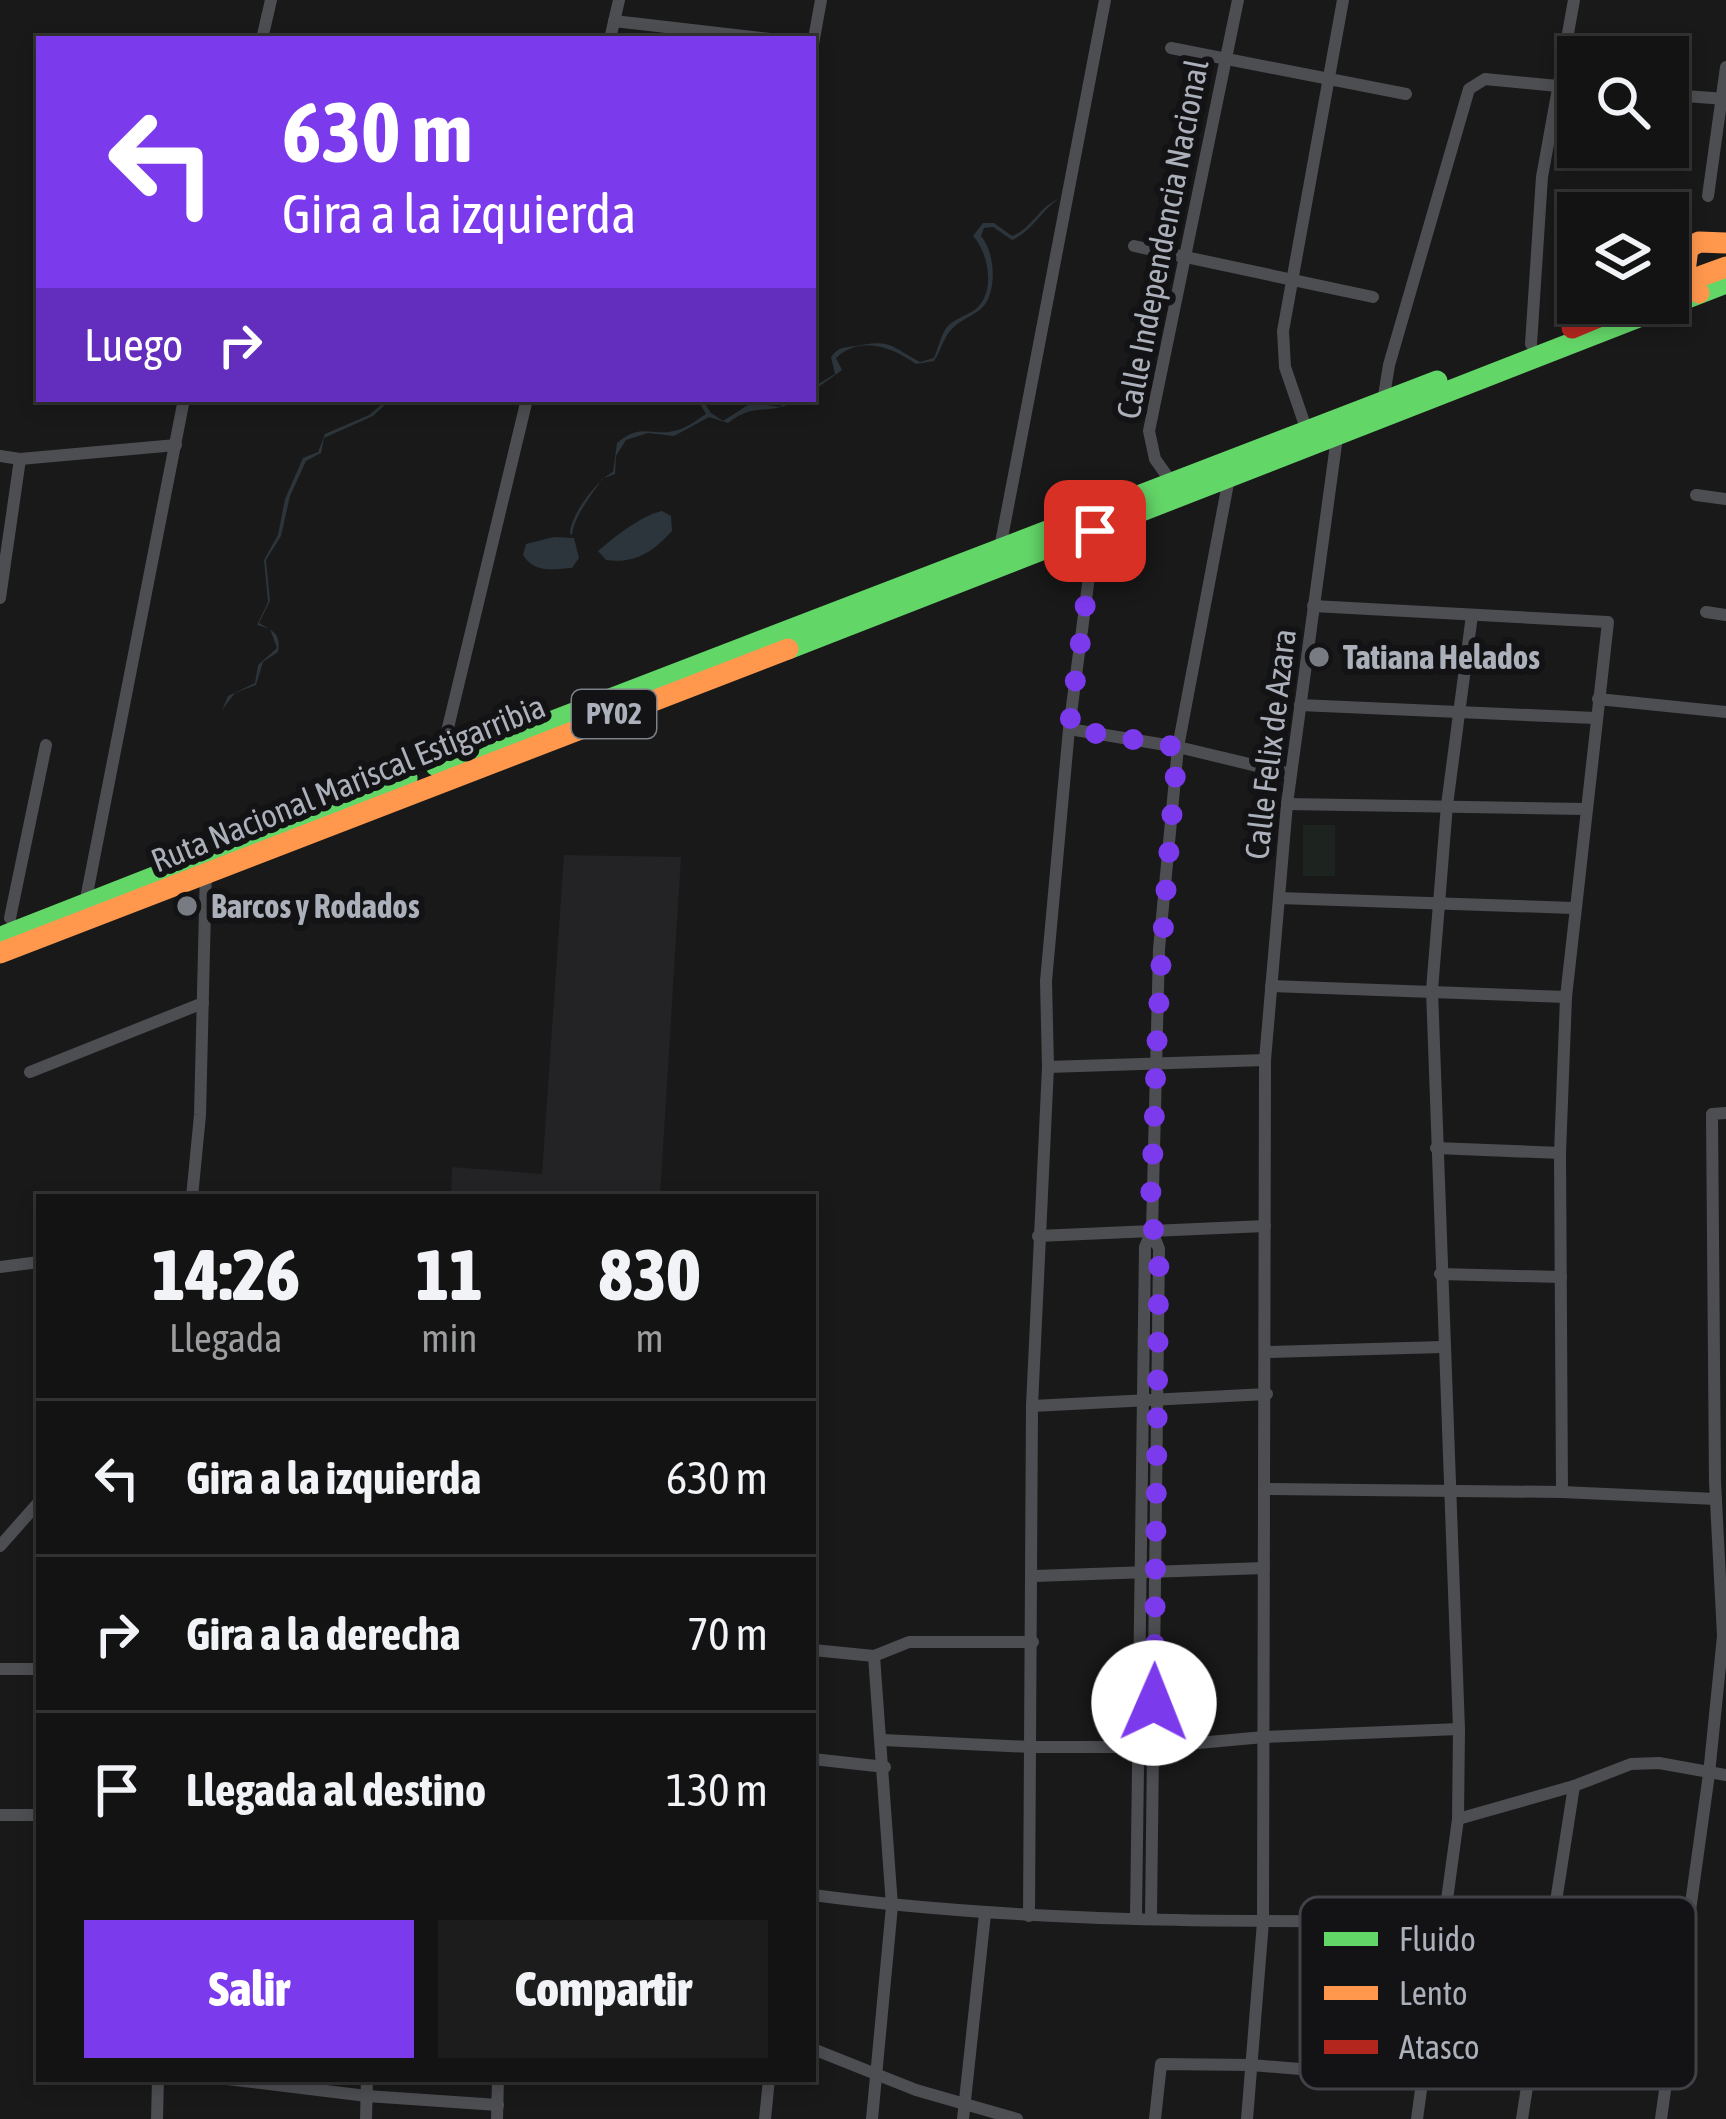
<!DOCTYPE html>
<html lang="es">
<style>
:root{--surface:#131313;--page:#1c1c1c;--text:#f1f3f6;--muted:#9d9ea0;--line:#323233;--accent:#7c3aed}
body{margin:0;font-family:"Asap Condensed",sans-serif;background:var(--page);color:var(--text);height:100vh;display:flex;flex-direction:column;font-size:45px;white-space:nowrap}
*{box-sizing:border-box;margin:0}
p{font-size:39px;color:var(--muted)}
.icon{flex:none;width:66px;height:66px;fill:none;stroke:currentColor;stroke-width:2;stroke-linecap:round;stroke-linejoin:round}
.map{position:relative;flex:1;overflow:hidden}
.drawer{position:absolute;left:36px;top:1194px;width:780px;height:888px;display:flex;flex-direction:column;background:var(--surface);border-radius:0px;box-shadow:0 6px 18px #0003,0 0 0 3px var(--line)}
.drawer>*{flex:none}
.guide{position:absolute;left:36px;top:36px;width:780px;height:366px;border-radius:0px;box-shadow:0 6px 18px #0003,0 0 0 3px var(--line);background:#7c3aed;color:#fff;overflow:hidden}
.buttons{position:absolute;left:1557px;top:36px;display:grid;gap:24px}
.buttons a{display:grid;place-items:center;width:132px;height:132px;border-radius:0px;background:var(--surface);box-shadow:0 6px 18px #0003,0 0 0 3px var(--line);font-size:60px}
.pin{position:absolute;display:grid;place-items:center;width:102px;height:102px;color:#fff;margin:-51px;border-radius:24px;box-shadow:0 6px 18px #0006}
.me{position:absolute;width:132px;margin:-66px;rotate:1deg;stroke-linejoin:round;filter:drop-shadow(0 0 9px #0008)}
.turn{display:flex;align-items:center;gap:42px;height:252px;padding:0 48px;font-size:54px}
.turn .icon{width:156px;height:156px;stroke-width:2.5}
.turn b{display:block;font-size:84px;line-height:102px}
.then{display:flex;align-items:center;height:114px;padding:0 48px;background:#0003;gap:24px;font-size:45px}
.eta{display:flex;justify-content:space-evenly;align-items:center;height:204px;text-align:center}
.eta b{font-size:72px;font-weight:800;line-height:84px}
.cta{display:flex;gap:24px;margin-top:auto;padding:24px 48px}
.cta a{flex:1;height:138px;border-radius:0px;background:var(--accent);color:#fff;font-size:48px;font-weight:800;line-height:138px;text-align:center}
.cta a+a{background:var(--page);color:var(--text)}
ul{padding:0;list-style:none}
li{display:flex;align-items:center;gap:36px;height:156px;padding:0 48px;border-top:3px solid var(--line)}
li div{flex:1}
li b{display:block;font-size:45px}
li em{font-style:normal}
.map>svg:first-child{display:block}
.built{fill:#232326}
.green{fill:#1d231e}
.water{fill:#2c353b}
.lines{fill:none;stroke-linecap:round;stroke-linejoin:round}
.street{stroke:#4d4e52;stroke-width:12}
.fast{stroke:#63d668;stroke-width:21}
.slow{stroke:#ff974d;stroke-width:21}
.jam{stroke:#b3261e;stroke-width:21}
.route{stroke:#7c3aed;stroke-width:21;stroke-dasharray:0 37.8}
.poi-dot{fill:#787b82;stroke:#131315;stroke-width:4.5}
.labels{text-anchor:middle;stroke-width:12;stroke-linejoin:round;paint-order:stroke}
.shield{fill:#131315;stroke:#7d8188;stroke-width:3}
.shield-label{font-size:30px;font-weight:bold;fill:#abb0ba}
.street-label{font-size:33px;fill:#abb0ba;stroke:#131315}
.poi-label{font-size:33px;font-weight:bold;fill:#abb0ba;stroke:#131315;text-anchor:start}
.key{fill:#131315;stroke:#414247;stroke-width:3}
.key-label{font-size:33px;fill:#abb0ba}
</style>
<div class="map">
<svg width="1726" height="2119" viewBox="0 0 1726 2119">
<rect width="100%" height="100%" fill="#191919"/>
<!-- built -->
<polygon class="built" points="564,855 681,857 660,1197 451,1197 452,1167 542,1174"/>
<!-- green -->
<rect class="green" x="1303" y="825" width="32" height="51"/>
<!-- water -->
<g class="water">
<path d="M1059 199C1042 209 1033 231 1012 240L993 227 984 228 981 236C994 251 997 285 986 303 979 314 963 318 954 327 944 335 941 351 934 361L916 364C892 347 860 335 836 358L842 370 813 391V387L835 374 831 357C840 346 843 348 856 346 891 339 890 346 920 362L934 358C938 349 940 338 945 330 951 319 968 316 977 308 996 290 988 252 973 236L983 223H994L1012 236C1033 228 1039 206 1059 199Z"/>
<path d="M388 399H391L373 416 324 438 321 453 306 461 290 496 281 536 266 560 270 601 259 623C270 630 282 632 278 652L263 662 256 685 235 693 222 710 228 696 255 683 258 665 277 648 270 629 257 625 268 602 264 560 278 535 285 499 303 458 318 452 325 434 369 415Z"/>
<path d="M692 399H702L711 413 723 421 751 403 780 407 790 399H798C769 418 757 400 728 423L709 417 674 436 648 433 626 440 616 456 615 474 602 479C591 496 574 516 572 535L570 534C570 515 598 479 613 472L617 443C642 421 653 438 678 430 688 427 697 420 706 414L699 402Z"/>
<path d="M662 511 671 516 672 531C653 552 635 564 606 560L598 551C614 537 642 515 662 511Z"/>
<path d="M554 537 574 538 579 558 572 568C554 569 535 574 523 555L526 544Z"/>
</g>
<g class="lines">
<!-- street -->
<g class="street">
<polyline points="614,21 770,39"/>
<polyline points="262,39 271,0"/>
<polyline points="610,39 619,0"/>
<polyline points="813,44 821,0"/>
<polyline points="1171,48 1406,94"/>
<polyline points="1671,95 1726,99"/>
<polyline points="1708,196 1726,67"/>
<polyline points="1134,246 1373,297"/>
<polyline points="1531,344 1542,177 1574,0"/>
<polyline points="1383,402 1389,365 1469,89 1485,79 1558,86"/>
<polyline points="1307,431 1285,367 1283,331 1343,0"/>
<polyline points="0,456 20,459 176,445"/>
<polyline points="1172,483 1155,459 1149,431 1238,0"/>
<polyline points="1696,495 1726,499"/>
<polyline points="1000,548 1105,0"/>
<polyline points="0,598 20,459"/>
<polyline points="1313,606 1608,622 1566,997 1560,1153 1562,1492"/>
<polyline points="1706,612 1726,615"/>
<polyline points="1598,699 1726,712"/>
<polyline points="1300,705 1595,718"/>
<polyline points="1069,729 1178,747 1291,774"/>
<polyline points="439,765 527,399"/>
<polyline points="1287,804 1585,809"/>
<polyline points="1279,898 1574,908"/>
<polyline points="85,904 184,399"/>
<polyline points="10,918 46,745"/>
<polyline points="1271,986 1566,997"/>
<polyline points="1048,1067 1265,1060"/>
<polyline points="30,1072 203,1003"/>
<polyline points="1436,1148 1560,1153"/>
<polyline points="192,1197 200,1115 206,869"/>
<polyline points="1152,1231 1159,949 1178,747 1229,478"/>
<polyline points="1038,1236 1265,1226"/>
<polyline points="0,1267 39,1262"/>
<polyline points="1440,1274 1561,1277"/>
<polyline points="1266,1352 1442,1347"/>
<polyline points="1032,1406 1267,1394"/>
<polyline points="1266,1489 1562,1492 1716,1499"/>
<polyline points="0,1546 39,1502"/>
<polyline points="1034,1576 1264,1568"/>
<polyline points="813,1650 874,1656 909,1642 1033,1642"/>
<polyline points="0,1669 39,1669"/>
<polyline points="883,1740 1031,1747 1154,1747 1264,1737 1459,1729"/>
<polyline points="813,1759 885,1767"/>
<polyline points="0,1815 39,1815"/>
<polyline points="1458,1819 1574,1786 1631,1764 1659,1763 1726,1775"/>
<path d="M813 1895C1022 1923 1234 1922 1445 1921"/>
<polyline points="1029,1916 1032,1406 1048,1067 1046,981 1069,729 1095,531"/>
<polyline points="1136,1916 1145,1247 1152,1231 1159,1249 1151,1917"/>
<polyline points="813,2049 916,2090 1017,2119"/>
<polyline points="227,2079 367,2096 498,2105"/>
<polyline points="157,2119 158,2079"/>
<polyline points="366,2119 367,2079"/>
<polyline points="497,2119 498,2079"/>
<polyline points="765,2119 769,2079"/>
<polyline points="872,2119 892,1906 874,1656"/>
<polyline points="963,2119 985,1914"/>
<polyline points="1155,2119 1161,2064 1251,2065 1422,2079"/>
<polyline points="1247,2119 1263,1922 1265,1060 1287,804 1337,437"/>
<polyline points="1417,2119 1458,1819 1459,1729 1432,990 1447,805 1472,615"/>
<polyline points="1522,2119 1574,1786"/>
<polyline points="1661,2119 1709,1774 1723,1636 1715,1482 1712,1114 1726,1113"/>
</g>
<!-- fast -->
<g class="fast">
<polyline points="788,649 1726,283"/>
<polyline points="436,766 1437,381"/>
<polyline points="6,935 407,778"/>
</g>
<!-- slow -->
<g class="slow">
<polyline points="1668,288 1726,267"/>
<polyline points="1699,293 1685,272 1688,248 1699,242 1726,243"/>
<polyline points="0,953 788,649"/>
</g>
<!-- jam -->
<polyline class="jam" points="1572,328 1632,303"/>
</g>
<g class="lines">
<!-- route -->
<path class="route" d="M1095 531 1069 729 1178 747C1166 876 1157 1002 1154 1131 1153 1169 1145 1214 1159 1249L1154 1703"/>
</g>
<!-- markers -->
<g class="poi-dot">
<circle cx="1319" cy="657" r="12"/>
<circle cx="187" cy="906" r="12"/>
</g>
<g class="labels">
<!-- shield labels -->
<rect class="shield" x="572" y="690" width="84" height="48" rx="9"/>
<g class="shield-label">
<text x="614" y="724">PY02</text>
</g>
<!-- street labels -->
<g class="street-label">
<text transform="translate(1162 239) rotate(-79)" y="12">Calle Independencia Nacional</text>
<text transform="translate(1270 744) rotate(-83)" y="12">Calle Felix de Azara</text>
<text transform="translate(348 783) rotate(-22)" y="12">Ruta Nacional Mariscal Estigarribia</text>
</g>
<!-- poi labels -->
<g class="poi-label">
<text x="1343" y="669">Tatiana Helados</text>
<text x="211" y="918">Barcos y Rodados</text>
</g>
</g>
<!-- legend -->
<rect x="1300" y="1897" width="396" height="192" rx="18" class="key"/>
<rect x="1324" y="1932" width="54" height="14" fill="#63d668"/>
<rect x="1324" y="1986" width="54" height="14" fill="#ff974d"/>
<rect x="1324" y="2040" width="54" height="14" fill="#b3261e"/>
<g class="key-label">
<text x="1399" y="1951">Fluido</text>
<text x="1399" y="2005">Lento</text>
<text x="1399" y="2059">Atasco</text>
</g>
</svg>
<div class="buttons">
<a><svg class="icon" aria-label="search" viewBox="0 0 24 24"><circle cx="10" cy="10" r="6"/><path d="M15 15l6 6"/></svg></a>
<a><svg class="icon" aria-label="layers" viewBox="0 0 24 24"><path d="M12 4l9 5-9 5-9-5zM3 14l9 5 9-5"/></svg></a>
</div>
<div class="pin" style="left:1095px;top:531px;background:#d93025"><svg class="icon" aria-label="arrive" viewBox="0 0 24 24"><path d="M6 21V4h12l-3 4 3 4H6"/></svg></div>
<svg class="me" style="left:1154px;top:1703px" viewBox="-20 -20 40 40"><circle r="19" fill="#fff"/><path d="M0-13L10 11 0 6-10 11z" fill="#7c3aed"/></svg>
<div class="guide">
<div class="turn"><svg class="icon" aria-label="left" viewBox="0 0 24 24"><path d="M17 20v-9H6M10 6l-5 5 5 5"/></svg><div><b>630 m</b>Gira a la izquierda</div></div>
<div class="then">Luego<svg class="icon" aria-label="right" viewBox="0 0 24 24"><path d="M7 20v-9h11M14 6l5 5-5 5"/></svg></div>
</div>
<section class="drawer">
<div class="eta">
<div><b>14:26</b><p>Llegada</p></div>
<div><b>11</b><p>min</p></div>
<div><b>830</b><p>m</p></div>
</div>
<ul>
<li><svg class="icon" aria-label="left" viewBox="0 0 24 24"><path d="M17 20v-9H6M10 6l-5 5 5 5"/></svg><div><b>Gira a la izquierda</b></div><em>630 m</em></li>
<li><svg class="icon" aria-label="right" viewBox="0 0 24 24"><path d="M7 20v-9h11M14 6l5 5-5 5"/></svg><div><b>Gira a la derecha</b></div><em>70 m</em></li>
<li><svg class="icon" aria-label="arrive" viewBox="0 0 24 24"><path d="M6 21V4h12l-3 4 3 4H6"/></svg><div><b>Llegada al destino</b></div><em>130 m</em></li>
</ul>
<div class="cta"><a>Salir</a><a>Compartir</a></div>
</section>
</div>
